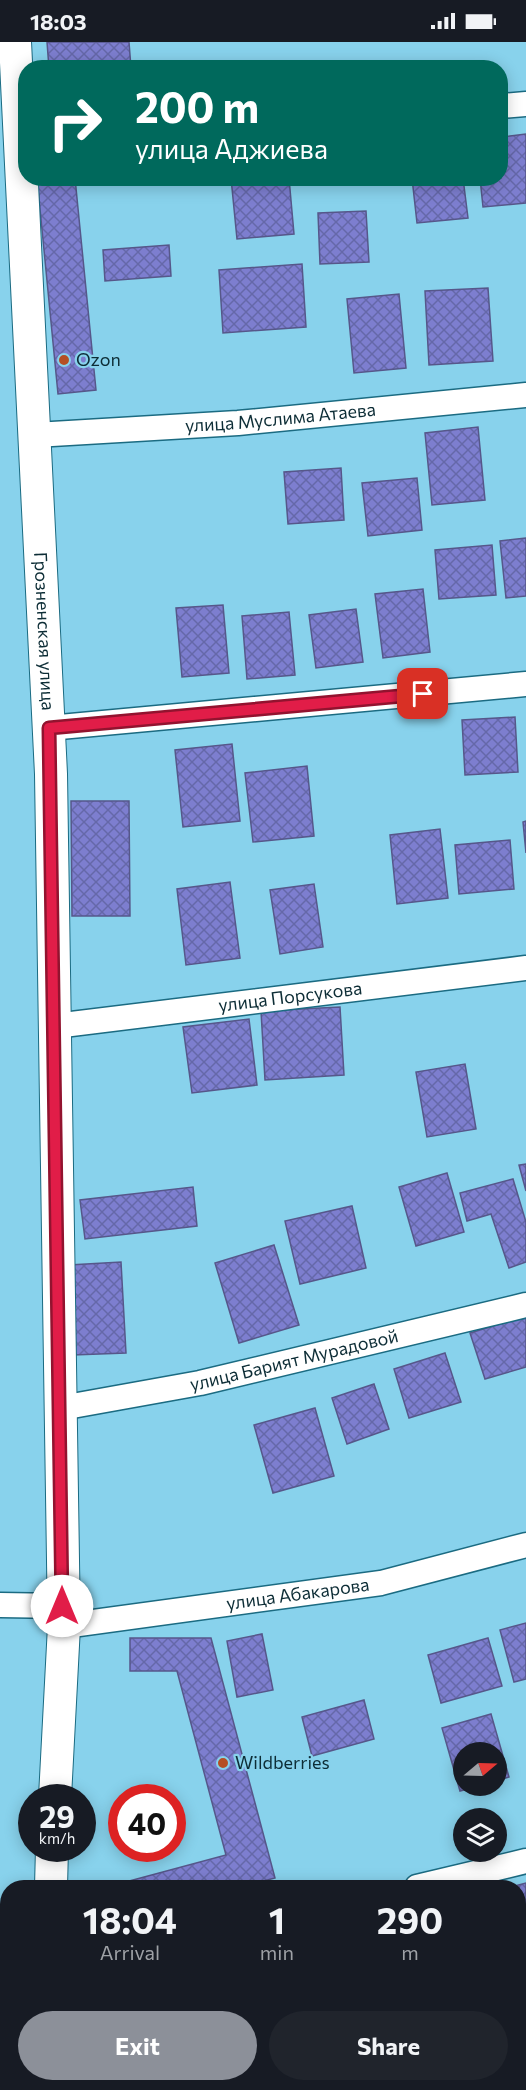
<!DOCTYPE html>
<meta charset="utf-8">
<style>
:root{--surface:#171b24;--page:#20242c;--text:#f1f3f6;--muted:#9ea1a6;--accent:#8c9099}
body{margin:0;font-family:Commissioner,sans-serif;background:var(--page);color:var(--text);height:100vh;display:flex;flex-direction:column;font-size:22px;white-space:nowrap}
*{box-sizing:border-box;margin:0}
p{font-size:20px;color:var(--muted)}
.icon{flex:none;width:33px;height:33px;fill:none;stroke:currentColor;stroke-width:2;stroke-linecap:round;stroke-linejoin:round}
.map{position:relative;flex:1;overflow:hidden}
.panel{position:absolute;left:0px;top:1838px;width:526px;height:212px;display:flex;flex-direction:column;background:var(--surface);border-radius:24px 24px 0 0;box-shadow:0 3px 15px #0003}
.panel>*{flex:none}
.guide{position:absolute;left:18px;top:18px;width:490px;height:126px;border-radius:24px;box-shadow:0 3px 15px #0003;background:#00695c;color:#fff;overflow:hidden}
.needle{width:39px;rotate:71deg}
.buttons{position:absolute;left:453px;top:1700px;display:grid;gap:12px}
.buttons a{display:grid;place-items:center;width:54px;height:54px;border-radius:50%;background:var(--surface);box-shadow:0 3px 15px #0003;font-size:30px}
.speed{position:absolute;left:18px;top:1742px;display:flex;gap:12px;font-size:30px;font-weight:700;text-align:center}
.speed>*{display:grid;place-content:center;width:78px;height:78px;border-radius:50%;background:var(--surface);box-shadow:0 3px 15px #0003;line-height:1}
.speed small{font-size:15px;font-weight:400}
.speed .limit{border:9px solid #d22;background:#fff;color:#111}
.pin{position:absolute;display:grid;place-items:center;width:51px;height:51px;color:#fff;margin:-26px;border-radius:12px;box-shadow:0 3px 9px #0006}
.me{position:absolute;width:66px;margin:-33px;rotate:0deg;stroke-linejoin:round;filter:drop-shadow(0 0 4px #0008)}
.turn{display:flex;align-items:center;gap:21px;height:126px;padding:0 18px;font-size:27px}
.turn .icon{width:78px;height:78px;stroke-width:2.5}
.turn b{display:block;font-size:42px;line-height:51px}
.eta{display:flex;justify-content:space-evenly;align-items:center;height:102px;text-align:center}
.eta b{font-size:36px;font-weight:700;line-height:42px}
.primary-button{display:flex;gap:12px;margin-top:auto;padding:12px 18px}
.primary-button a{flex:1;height:69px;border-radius:36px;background:var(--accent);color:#fff;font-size:24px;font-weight:700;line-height:69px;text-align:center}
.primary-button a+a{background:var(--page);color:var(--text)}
.status{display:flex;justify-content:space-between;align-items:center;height:42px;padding:0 30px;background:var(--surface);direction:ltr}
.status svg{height:16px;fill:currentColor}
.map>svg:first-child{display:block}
.building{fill:url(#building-cross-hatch);stroke:#56578a;stroke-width:1.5}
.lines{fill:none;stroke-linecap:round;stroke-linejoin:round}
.minor-casing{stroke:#1b6b82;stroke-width:27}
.tertiary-casing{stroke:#1b6b82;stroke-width:34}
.minor{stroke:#fff;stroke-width:24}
.tertiary{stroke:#fff;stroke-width:32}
.route-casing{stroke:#92132f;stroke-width:15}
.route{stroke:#e11d48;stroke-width:10}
.poi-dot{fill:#b54f24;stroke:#88d2ec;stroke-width:2}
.labels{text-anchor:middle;stroke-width:4.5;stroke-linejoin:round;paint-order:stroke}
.poi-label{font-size:18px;fill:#0d2d36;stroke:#88d2ec;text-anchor:start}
.street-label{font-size:18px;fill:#0d2d36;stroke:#88d2ec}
</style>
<div class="status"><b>18:03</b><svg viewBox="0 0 49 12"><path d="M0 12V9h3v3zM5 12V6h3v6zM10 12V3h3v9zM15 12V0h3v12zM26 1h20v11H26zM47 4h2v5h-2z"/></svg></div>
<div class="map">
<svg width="526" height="2048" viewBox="0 0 526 2048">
<defs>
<pattern id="building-cross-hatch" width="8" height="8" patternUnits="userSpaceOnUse" patternTransform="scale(1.5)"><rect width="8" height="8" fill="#7d7ecf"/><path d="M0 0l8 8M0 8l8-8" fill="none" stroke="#6568a9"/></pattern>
</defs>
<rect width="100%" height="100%" fill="#88d2ec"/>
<!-- building -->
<g class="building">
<polygon points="47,0 129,0 131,26 49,26"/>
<polygon points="526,92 526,161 483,165 480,136 501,136 501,95"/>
<polygon points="37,136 75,136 96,348 58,352"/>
<polygon points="231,136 289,136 294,192 237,197"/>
<polygon points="412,136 463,136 468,176 417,181"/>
<polygon points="366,169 369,220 320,222 318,171"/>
<polygon points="169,203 171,234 105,239 103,208"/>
<polygon points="302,222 306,285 223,291 219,228"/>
<polygon points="488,246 493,319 429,323 425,249"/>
<polygon points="399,252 406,326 354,331 347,257"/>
<polygon points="478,385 485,458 432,463 425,391"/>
<polygon points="341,426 344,478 288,482 284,430"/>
<polygon points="417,436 422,488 368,494 362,441"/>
<polygon points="526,496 526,554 506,556 500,499"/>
<polygon points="492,503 496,553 439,557 435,508"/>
<polygon points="423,547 430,610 383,616 375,552"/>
<polygon points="223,563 229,631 182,635 176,566"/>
<polygon points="356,567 363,620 316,626 309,573"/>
<polygon points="289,570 295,633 247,637 242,574"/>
<polygon points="515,675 518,730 465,733 462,678"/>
<polygon points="232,702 240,779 183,785 175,708"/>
<polygon points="307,724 314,794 253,800 245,731"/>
<polygon points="71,759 129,759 130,874 72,874"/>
<polygon points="526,779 526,811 523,780"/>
<polygon points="440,787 448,856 397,862 390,793"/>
<polygon points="510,798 514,847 459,852 455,803"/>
<polygon points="230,840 240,916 186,923 177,847"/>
<polygon points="314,842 323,905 280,912 270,848"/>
<polygon points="340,965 344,1033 265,1038 261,969"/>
<polygon points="249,977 257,1043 192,1051 183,985"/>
<polygon points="465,1022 476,1087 427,1095 416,1030"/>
<polygon points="526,1122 526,1149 519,1123"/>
<polygon points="447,1131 464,1190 416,1204 399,1145"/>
<polygon points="513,1137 526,1180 526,1220 509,1226 491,1172 467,1179 460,1151"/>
<polygon points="193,1145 197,1184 85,1197 80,1158"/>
<polygon points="352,1164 366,1226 300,1242 285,1179"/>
<polygon points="274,1203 299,1283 239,1301 215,1221"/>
<polygon points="121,1220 126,1311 73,1313 69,1223"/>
<polygon points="526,1274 526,1325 485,1337 470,1291"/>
<polygon points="445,1311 461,1360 409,1376 394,1327"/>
<polygon points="374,1342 389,1387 347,1402 332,1356"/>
<polygon points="315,1366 334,1434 273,1451 254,1383"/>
<polygon points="526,1581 526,1637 514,1640 500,1588"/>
<polygon points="262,1592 273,1648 237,1655 227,1599"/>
<polygon points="130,1596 211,1596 275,1836 241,1845 107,1845 226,1813 177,1629 130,1629"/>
<polygon points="488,1596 502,1644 441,1661 428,1613"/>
<polygon points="364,1658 374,1697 312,1714 302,1675"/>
<polygon points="491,1672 509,1735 496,1739 496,1710 464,1710 464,1743 482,1743 460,1749 442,1686"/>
<polygon points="526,1841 526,1906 519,1908 519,1845 511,1845"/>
<polygon points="324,2042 390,2042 392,2048 326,2048"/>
</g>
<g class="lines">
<!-- minor casing -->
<g class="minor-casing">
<g id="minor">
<polyline points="501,64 526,62"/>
<path id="s1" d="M35 393 238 381 526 353"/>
<polyline points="49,686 526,642"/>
<path id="s2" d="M55 984 526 926"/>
<path id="s3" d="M61 1366 200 1341 526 1263"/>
<polyline points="0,1563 62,1564"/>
<path id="s4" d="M64 1584 381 1541 526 1503"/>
<polyline points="417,1845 526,1819"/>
</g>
</g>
<!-- tertiary casing -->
<g class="tertiary-casing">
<g id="tertiary">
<path id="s5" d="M15 0 51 732 64 1584 55 1755"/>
<polyline points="51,1845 52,1806"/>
<polyline points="40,2048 41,2042"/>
</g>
</g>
<!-- minor -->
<use href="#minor" class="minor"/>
<!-- tertiary -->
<use href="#tertiary" class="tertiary"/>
</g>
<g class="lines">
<!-- route casing -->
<g class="route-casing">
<polyline id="route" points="62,1564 49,686 423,652"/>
</g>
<!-- route -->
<use href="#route" class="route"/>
</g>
<!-- markers -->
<g class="poi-dot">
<circle cx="64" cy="318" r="6"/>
<circle cx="223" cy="1721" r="6"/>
</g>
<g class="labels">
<!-- poi labels -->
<g class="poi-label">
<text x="76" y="324">Ozon</text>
<text x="235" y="1727">Wildberries</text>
</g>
<!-- street labels -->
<g class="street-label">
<text dy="6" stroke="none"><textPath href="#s1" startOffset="246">улица Муслима Атаева</textPath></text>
<text dy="6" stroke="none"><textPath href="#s5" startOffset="590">Грозненская улица</textPath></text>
<text dy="6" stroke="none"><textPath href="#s2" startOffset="237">улица Порсукова</textPath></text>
<text dy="6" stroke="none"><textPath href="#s3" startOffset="238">улица Барият Мурадовой</textPath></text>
<text dy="6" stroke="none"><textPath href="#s4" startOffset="236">улица Абакарова</textPath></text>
</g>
</g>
</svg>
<div class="buttons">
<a><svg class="needle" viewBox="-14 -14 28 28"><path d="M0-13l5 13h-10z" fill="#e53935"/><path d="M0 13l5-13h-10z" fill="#9ea1a6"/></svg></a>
<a><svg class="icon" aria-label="layers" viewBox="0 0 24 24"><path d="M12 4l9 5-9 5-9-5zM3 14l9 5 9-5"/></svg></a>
</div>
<div class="speed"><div>29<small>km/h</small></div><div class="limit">40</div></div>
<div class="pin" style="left:423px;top:652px;background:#d93025"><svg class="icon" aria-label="arrive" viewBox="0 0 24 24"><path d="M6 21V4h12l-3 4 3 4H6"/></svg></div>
<svg class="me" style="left:62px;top:1564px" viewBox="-20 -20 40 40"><circle r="19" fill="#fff"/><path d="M0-13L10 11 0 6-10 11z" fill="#e11d48"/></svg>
<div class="guide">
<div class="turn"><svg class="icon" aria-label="right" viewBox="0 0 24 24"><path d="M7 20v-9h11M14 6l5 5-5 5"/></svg><div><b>200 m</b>улица Аджиева</div></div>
</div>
<section class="panel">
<div class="eta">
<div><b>18:04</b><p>Arrival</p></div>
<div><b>1</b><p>min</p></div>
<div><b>290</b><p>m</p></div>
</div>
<div class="primary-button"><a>Exit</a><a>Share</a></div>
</section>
</div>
